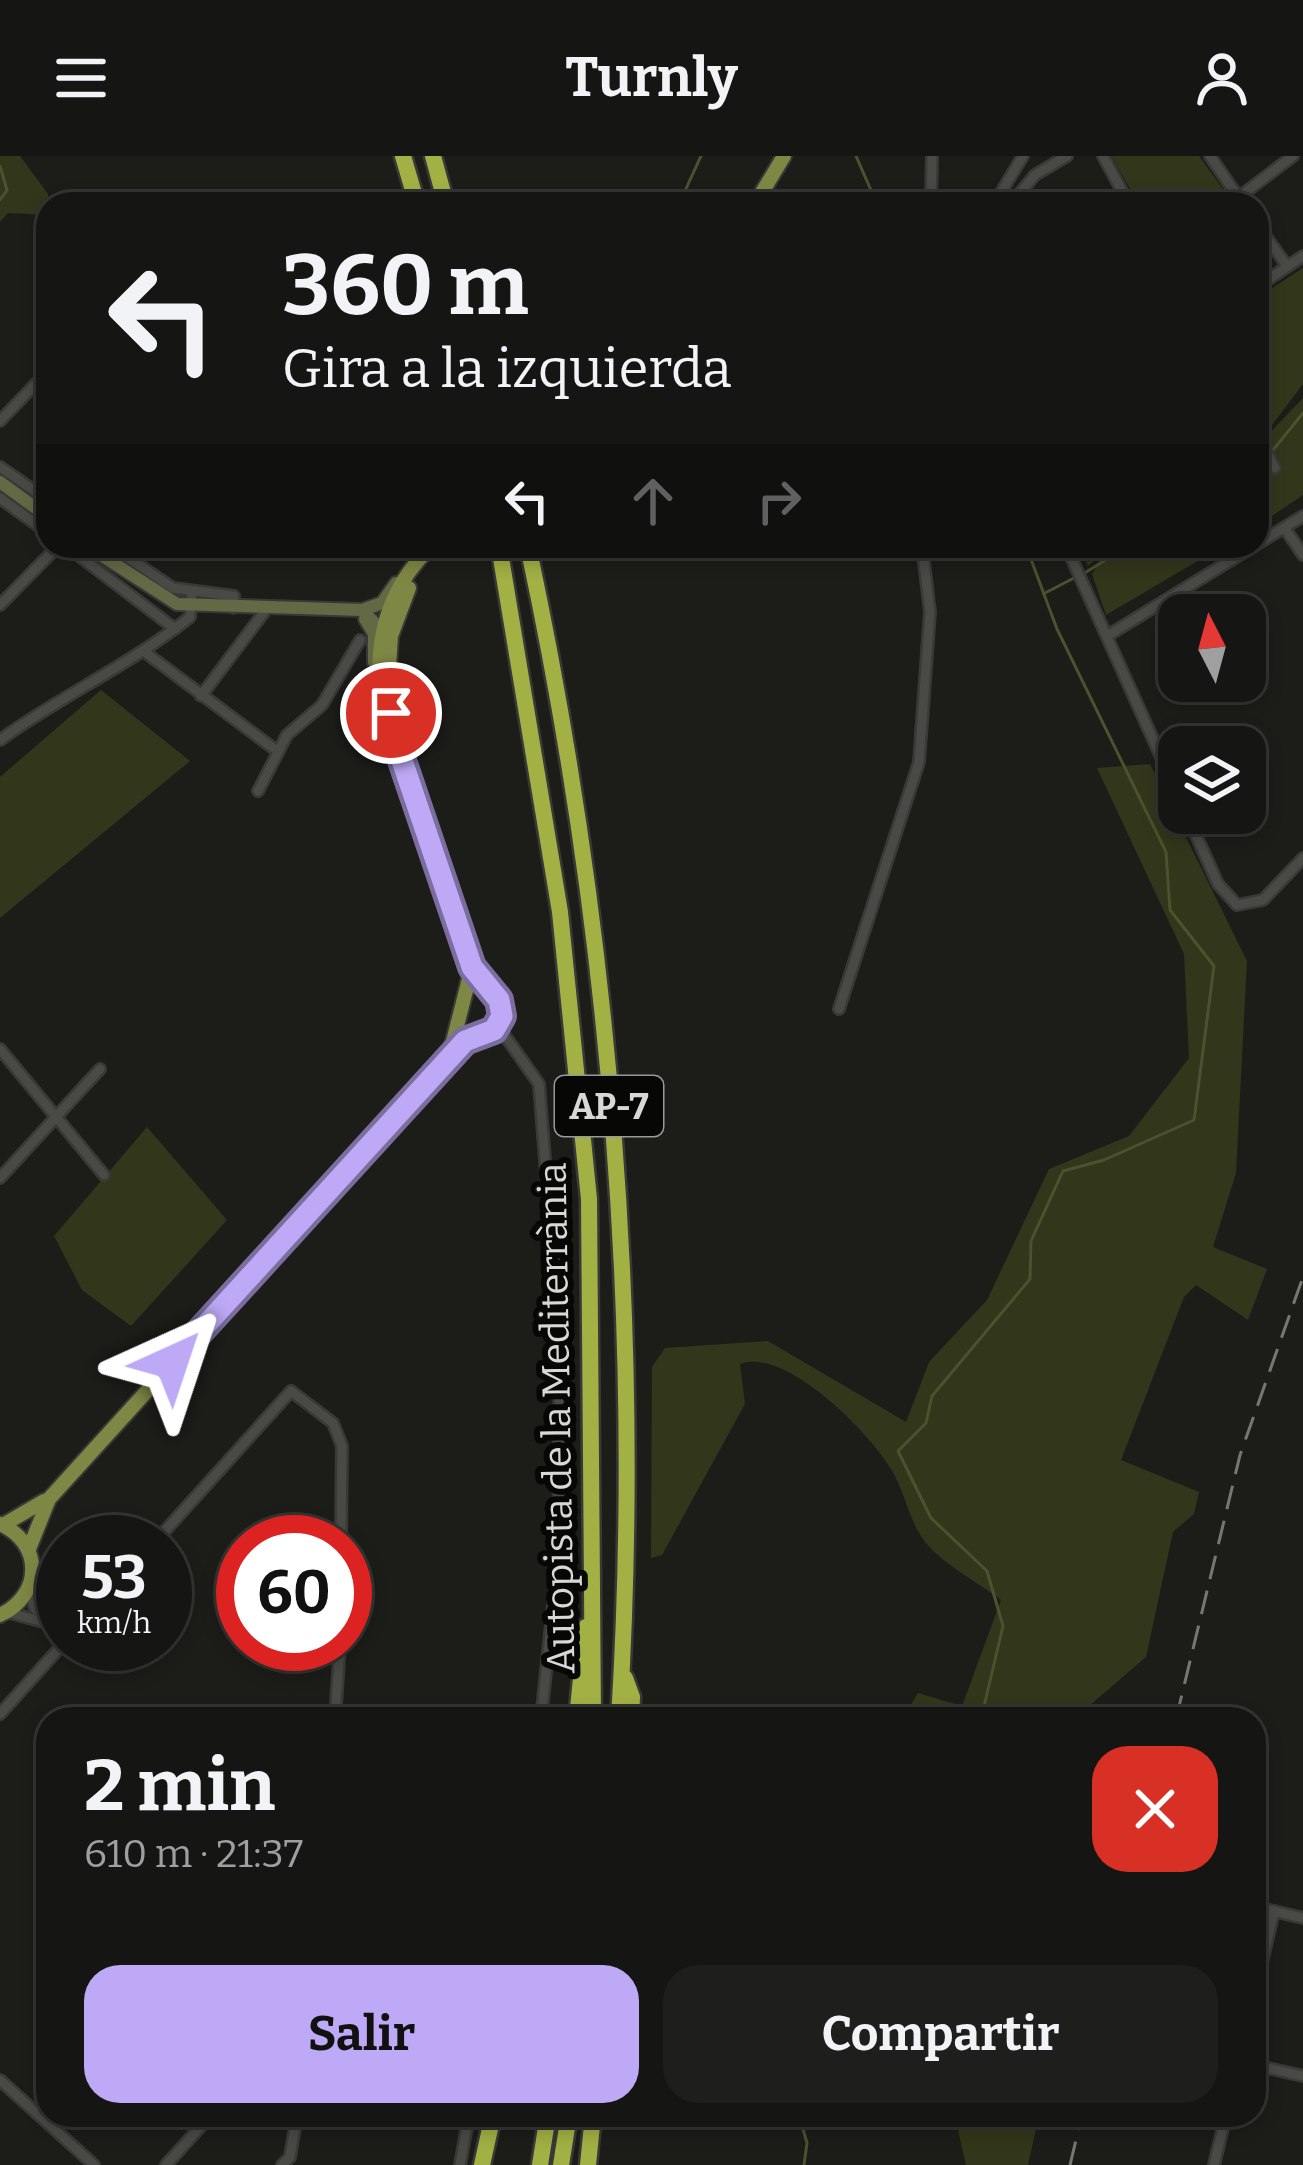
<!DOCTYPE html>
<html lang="es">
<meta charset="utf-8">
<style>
:root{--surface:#151613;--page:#1e1f1c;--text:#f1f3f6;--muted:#9d9fa0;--line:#343533;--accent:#bda9f5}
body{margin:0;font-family:Bitter,serif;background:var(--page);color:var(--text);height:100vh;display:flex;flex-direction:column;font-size:45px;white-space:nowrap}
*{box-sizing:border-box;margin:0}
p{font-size:39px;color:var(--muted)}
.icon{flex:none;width:66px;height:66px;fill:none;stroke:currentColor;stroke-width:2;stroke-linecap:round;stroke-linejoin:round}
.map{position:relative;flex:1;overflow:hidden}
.panel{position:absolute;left:36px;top:1551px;width:1230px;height:420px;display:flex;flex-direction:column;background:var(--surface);border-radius:36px;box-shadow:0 6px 18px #0003,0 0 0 3px var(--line)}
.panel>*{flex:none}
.top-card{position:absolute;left:36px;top:36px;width:1233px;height:366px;border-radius:36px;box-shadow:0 6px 18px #0003,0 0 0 3px var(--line);background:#151613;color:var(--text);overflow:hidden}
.needle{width:78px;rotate:354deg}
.buttons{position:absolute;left:1158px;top:438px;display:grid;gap:24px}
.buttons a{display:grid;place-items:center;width:108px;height:108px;border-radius:24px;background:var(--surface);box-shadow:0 6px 18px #0003,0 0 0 3px var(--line);font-size:60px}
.speed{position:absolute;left:36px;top:1359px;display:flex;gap:24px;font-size:60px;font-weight:700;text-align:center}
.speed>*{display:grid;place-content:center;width:156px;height:156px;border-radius:50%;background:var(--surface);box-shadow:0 6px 18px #0003,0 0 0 3px var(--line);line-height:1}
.speed small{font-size:30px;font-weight:400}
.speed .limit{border:18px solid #d22;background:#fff;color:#111}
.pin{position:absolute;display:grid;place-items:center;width:102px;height:102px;color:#fff;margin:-51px;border:6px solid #fff;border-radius:50%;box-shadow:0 3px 12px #0007}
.me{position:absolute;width:132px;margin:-66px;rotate:42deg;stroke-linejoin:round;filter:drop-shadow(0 0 9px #0008)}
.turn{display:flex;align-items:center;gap:42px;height:252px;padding:0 48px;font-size:54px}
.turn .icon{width:156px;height:156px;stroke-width:2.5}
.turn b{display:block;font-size:84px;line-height:102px}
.lanes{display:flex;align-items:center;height:114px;padding:0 48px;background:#0003;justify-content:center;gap:60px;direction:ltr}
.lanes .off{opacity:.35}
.round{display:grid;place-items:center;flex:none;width:126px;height:126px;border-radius:36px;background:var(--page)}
.head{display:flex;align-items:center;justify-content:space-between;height:204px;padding:0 48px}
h1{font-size:72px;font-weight:700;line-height:90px}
.cta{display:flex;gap:24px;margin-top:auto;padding:24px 48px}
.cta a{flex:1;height:138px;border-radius:36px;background:var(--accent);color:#111;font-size:48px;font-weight:700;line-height:138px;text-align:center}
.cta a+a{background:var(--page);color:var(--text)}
header{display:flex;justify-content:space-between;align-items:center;height:156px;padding:0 48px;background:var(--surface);font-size:54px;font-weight:700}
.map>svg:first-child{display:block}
.green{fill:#32361a}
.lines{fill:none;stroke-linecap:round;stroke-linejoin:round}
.stream{stroke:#4c512e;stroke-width:3}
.street-casing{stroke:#393937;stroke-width:14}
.secondary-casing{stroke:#393937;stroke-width:16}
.primary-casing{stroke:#393937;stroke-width:18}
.highway-casing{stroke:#393937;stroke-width:21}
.street{stroke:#494a45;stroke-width:9}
.secondary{stroke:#646945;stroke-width:12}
.primary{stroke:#7f8744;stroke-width:14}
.highway{stroke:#a3b044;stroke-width:16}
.rail{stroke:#767774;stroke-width:3;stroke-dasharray:24 12;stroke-linecap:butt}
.route-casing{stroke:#7b6e9f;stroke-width:30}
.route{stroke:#bda9f5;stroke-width:21}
.labels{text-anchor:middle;stroke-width:12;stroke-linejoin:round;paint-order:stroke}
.shield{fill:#070706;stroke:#999a98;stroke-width:3}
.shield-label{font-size:36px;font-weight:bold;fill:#d8d9d6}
.street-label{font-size:39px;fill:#d8d9d6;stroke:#070706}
</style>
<header><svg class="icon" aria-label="menu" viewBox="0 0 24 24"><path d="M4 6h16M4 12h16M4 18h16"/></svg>Turnly<svg class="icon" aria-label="person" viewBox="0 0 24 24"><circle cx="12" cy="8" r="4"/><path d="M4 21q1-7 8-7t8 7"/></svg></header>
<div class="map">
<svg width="1303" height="2009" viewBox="0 0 1303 2009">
<rect width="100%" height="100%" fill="#1c1d19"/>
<!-- green -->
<g class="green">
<polygon points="0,0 20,0 48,38 48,59 8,57 0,66"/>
<polygon points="1111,0 1199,0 1229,41 1218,48 1139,48"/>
<polygon points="1303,112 1303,228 1266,277 1257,261 1257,142"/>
<polygon points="1303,242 1303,339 1257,370 1257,290"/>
<polygon points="1079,390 1223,390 1106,459 1092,418 1109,392 1088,410"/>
<polygon points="101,534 190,605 0,762 0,621"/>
<path d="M1150 608 1247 805 1236 1017 1213 1091 1267 1113 1248 1164 1196 1129 1184 1141 1121 1304 1199 1336 1194 1358 1173 1376 1146 1501 1074 1563H902L918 1537 962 1550 1001 1444C978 1426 936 1405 921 1380 908 1360 904 1334 891 1313 868 1275 785 1191 740 1208L745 1248 662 1399 651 1402 652 1211 665 1192 768 1185 906 1266 929 1206 987 1144 1049 1013 1129 980 1189 902 1184 798 1097 612Z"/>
<polygon points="147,971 227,1064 131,1170 82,1134 54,1080"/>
<polygon points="922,1959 1039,1959 1028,2009 966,2009 958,1974"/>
</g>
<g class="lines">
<!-- stream -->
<g class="stream">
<polyline points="856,0 877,48"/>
<polyline points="0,10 7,34 0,44"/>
<polyline points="679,48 701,0"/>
<polyline points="1273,294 1303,257"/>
<polyline points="1083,418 1128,390"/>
<polyline points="1045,437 1074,422"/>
<polyline points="912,1563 918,1554 951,1563"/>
<polyline points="981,1563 1003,1470 987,1415 931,1362 898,1295 926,1267 932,1240 1030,1123 1031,1085 1063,1015 1104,1004 1194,964 1214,810 1170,754 1166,696 1057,473 1026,390"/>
<polyline points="799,1959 807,1987 804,2009"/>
</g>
<!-- street casing -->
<g class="street-casing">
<g id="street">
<polyline points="1103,0 1129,48"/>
<polyline points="1210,0 1243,48"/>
<polyline points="931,48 932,0"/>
<polyline points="994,48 1023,0"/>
<polyline points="1011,48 1035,19 1067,0"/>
<polyline points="1230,48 1293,0"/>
<polyline points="1257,68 1287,110"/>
<polyline points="1257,131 1303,100"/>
<polyline points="0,265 48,215"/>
<polyline points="1257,278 1275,312"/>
<polyline points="0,311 48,344"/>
<polyline points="0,342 48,377"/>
<polyline points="1286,374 1303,399"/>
<polyline points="66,390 175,473"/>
<polyline points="111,390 173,432 234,440 233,452"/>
<polyline points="1066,390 1179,641"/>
<polyline points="0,449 58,390"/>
<polyline points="1107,480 1303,360"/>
<polyline points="146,497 277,595"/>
<polyline points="201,540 268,451"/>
<path d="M0 584C62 539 130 509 190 461L192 438"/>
<polyline points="258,635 287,579 322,549 360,484"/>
<polyline points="1186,657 1218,728 1237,749 1263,744 1303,702"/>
<polyline points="839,853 919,606 930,456 922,390"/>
<polyline points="498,870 539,928 560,1194 558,1402 541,1563"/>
<polyline points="0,893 104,1019"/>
<polyline points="0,1022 100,913"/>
<polyline points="155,1386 291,1235 333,1267 342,1290 341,1386"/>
<polyline points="28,1436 35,1452 63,1481"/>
<polyline points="7,1456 47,1467"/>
<polyline points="0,1558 63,1488"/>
<polyline points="335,1563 340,1488"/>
<polyline points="1265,1753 1303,1762"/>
<polyline points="1254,1841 1274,1755"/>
<polyline points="1254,1909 1303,1920"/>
<polyline points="0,1924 94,2009"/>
<polyline points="166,2009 211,1959"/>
<polyline points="282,2009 290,2001 297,1959"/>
<polyline points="460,2009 469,1959"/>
<polyline points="1214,2009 1226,1959"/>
</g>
</g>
<!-- secondary casing -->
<g class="secondary-casing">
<g id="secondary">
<polyline points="0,326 48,361"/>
<polyline points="87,390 177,448 362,454 385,478"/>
<polyline points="362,454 382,447 396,427"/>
<polyline points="365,463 374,478 374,506"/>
</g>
</g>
<!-- primary casing -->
<g class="primary-casing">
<g id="primary">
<polyline points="755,48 784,0"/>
<polyline points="388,526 391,480 409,432"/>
<polyline points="450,897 472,811"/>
<path d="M0 1368C43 1387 43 1439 0 1459"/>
<polyline points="3,1369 44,1345"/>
<path d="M29 1393 49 1343 449 902 465 885 501 865 499 844 472 811 381 542C374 483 388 431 432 390"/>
</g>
</g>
<!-- highway casing -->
<g class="highway-casing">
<g id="highway">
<polyline points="403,0 417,48"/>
<polyline points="433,0 446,48"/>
<polyline points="499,390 560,756 589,1043 593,1563"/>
<path d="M528 390C610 773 643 1172 619 1563"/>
<polyline points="625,1522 632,1541 631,1563"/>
<polyline points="577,1563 586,1471"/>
<polyline points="482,2009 493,1959"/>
<polyline points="540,2009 548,1959"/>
<polyline points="561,2009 569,1959"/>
<polyline points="588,2009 593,1959"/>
</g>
</g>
<!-- street -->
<use href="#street" class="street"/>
<!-- secondary -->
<use href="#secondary" class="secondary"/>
<!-- primary -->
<use href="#primary" class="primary"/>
<!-- highway -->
<use href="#highway" class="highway"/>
<!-- rail -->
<g class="rail">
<polyline points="1176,1563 1240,1299 1303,1121"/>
<polyline points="1070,2009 1082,1959"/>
</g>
</g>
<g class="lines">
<!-- route casing -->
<g class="route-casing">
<polyline id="route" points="172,1206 465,885 494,874 502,860 499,844 472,811 393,578 391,557"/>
</g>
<!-- route -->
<use href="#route" class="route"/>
</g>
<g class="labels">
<!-- shield labels -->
<rect class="shield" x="555" y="920" width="108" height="60" rx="9"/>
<g class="shield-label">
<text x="609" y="963">AP-7</text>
</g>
<!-- street labels -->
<g class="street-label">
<text transform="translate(556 1262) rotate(-91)" y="14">Autopista de la Mediterrània</text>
</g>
</g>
</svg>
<div class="buttons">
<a><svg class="needle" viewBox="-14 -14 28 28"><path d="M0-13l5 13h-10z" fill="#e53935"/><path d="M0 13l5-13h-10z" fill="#9d9fa0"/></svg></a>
<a><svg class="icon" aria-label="layers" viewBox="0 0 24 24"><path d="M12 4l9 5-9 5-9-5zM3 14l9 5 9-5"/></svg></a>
</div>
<div class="speed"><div>53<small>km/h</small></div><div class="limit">60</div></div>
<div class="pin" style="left:391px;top:557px;background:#d93025"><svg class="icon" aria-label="arrive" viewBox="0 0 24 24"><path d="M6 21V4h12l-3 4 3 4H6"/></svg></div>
<svg class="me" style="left:172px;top:1206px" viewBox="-20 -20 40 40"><path d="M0-17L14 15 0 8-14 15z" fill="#bda9f5" stroke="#fff" stroke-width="4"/></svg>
<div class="top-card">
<div class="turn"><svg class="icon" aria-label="left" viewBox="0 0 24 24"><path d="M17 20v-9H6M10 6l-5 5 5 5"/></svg><div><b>360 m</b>Gira a la izquierda</div></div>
<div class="lanes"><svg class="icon" aria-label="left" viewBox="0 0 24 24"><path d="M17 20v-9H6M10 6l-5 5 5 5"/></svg><svg class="icon off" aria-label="ahead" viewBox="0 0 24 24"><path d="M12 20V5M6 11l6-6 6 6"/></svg><svg class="icon off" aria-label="right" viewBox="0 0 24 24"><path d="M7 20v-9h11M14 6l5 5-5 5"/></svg></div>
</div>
<section class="panel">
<div class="head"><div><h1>2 min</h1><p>610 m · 21:37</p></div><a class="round" style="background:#d93025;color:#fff"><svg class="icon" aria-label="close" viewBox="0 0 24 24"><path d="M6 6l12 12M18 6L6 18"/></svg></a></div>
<div class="cta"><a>Salir</a><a>Compartir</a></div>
</section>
</div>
